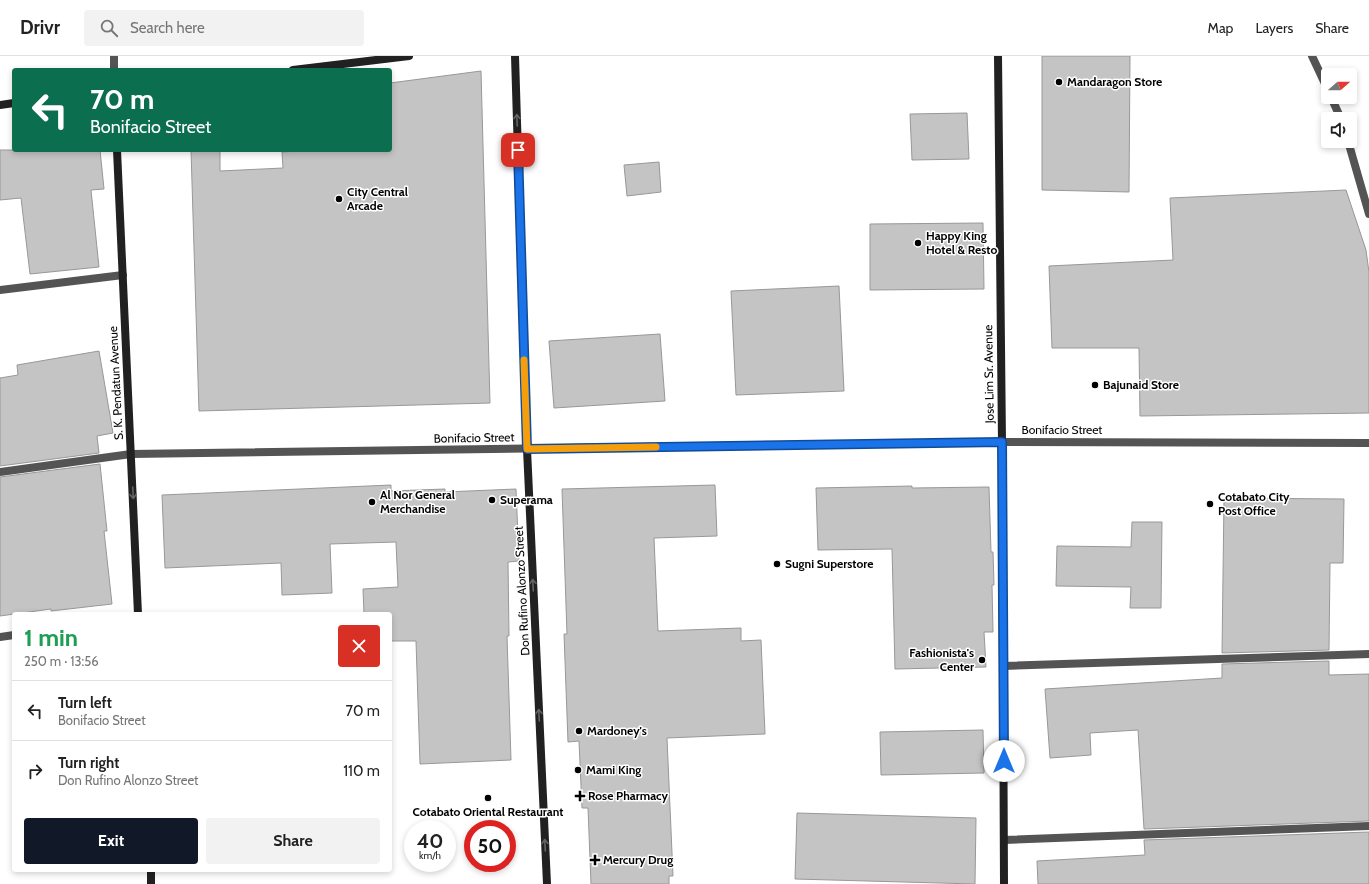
<!DOCTYPE html>
<meta charset="utf-8">
<style>
:root{--surface:#fff;--page:#f2f2f2;--text:#222;--muted:#767676;--line:#e0e0e0;--accent:#111827}
body{margin:0;font-family:Cabin,sans-serif;background:var(--page);color:var(--text);height:100vh;display:flex;flex-direction:column;font-size:15px;white-space:nowrap}
*{box-sizing:border-box;margin:0}
p{font-size:13px;color:var(--muted)}
.icon{flex:none;width:22px;height:22px;fill:none;stroke:currentColor;stroke-width:2;stroke-linecap:round;stroke-linejoin:round}
.map{position:relative;flex:1;overflow:hidden}
.details{position:absolute;left:12px;top:556px;width:380px;height:260px;display:flex;flex-direction:column;background:var(--surface);border-radius:4px;box-shadow:0 2px 6px #0003}
.details>*{flex:none}
.guide{position:absolute;left:12px;top:12px;width:380px;height:84px;border-radius:4px;box-shadow:0 2px 6px #0003;background:#0b6e4f;color:#fff;overflow:hidden}
.needle{width:26px;rotate:69deg}
.fabs{position:absolute;left:1321px;top:12px;display:grid;gap:8px}
.fabs a{display:grid;place-items:center;width:36px;height:36px;border-radius:4px;background:var(--surface);box-shadow:0 2px 6px #0003;font-size:20px}
.speed{position:absolute;left:404px;top:764px;display:flex;gap:8px;font-size:20px;font-weight:700;text-align:center}
.speed>*{display:grid;place-content:center;width:52px;height:52px;border-radius:50%;background:var(--surface);box-shadow:0 2px 6px #0003;line-height:1}
.speed small{font-size:10px;font-weight:400}
.speed .limit{border:6px solid #d22;background:#fff;color:#111}
.pin{position:absolute;display:grid;place-items:center;width:34px;height:34px;color:#fff;margin:-17px;border-radius:8px;box-shadow:0 2px 6px #0006}
.me{position:absolute;width:44px;margin:-22px;rotate:0deg;stroke-linejoin:round;filter:drop-shadow(0 0 3px #0008)}
.turn{display:flex;align-items:center;gap:14px;height:84px;padding:0 12px;font-size:18px}
.turn .icon{width:52px;height:52px;stroke-width:2.5}
.turn b{display:block;font-size:28px;line-height:34px}
.round{display:grid;place-items:center;flex:none;width:42px;height:42px;border-radius:4px;background:var(--page)}
.overview{display:flex;align-items:center;justify-content:space-between;height:68px;padding:0 12px}
h1{font-size:24px;font-weight:800;line-height:30px;color:#1e9e55}
.action{display:flex;gap:8px;margin-top:auto;padding:8px 12px}
.action a{flex:1;height:46px;border-radius:4px;background:var(--accent);color:#fff;font-size:16px;font-weight:800;line-height:46px;text-align:center}
.action a+a{background:var(--page);color:var(--text)}
ul{padding:0;list-style:none}
li{display:flex;align-items:center;gap:12px;height:60px;padding:0 12px;border-top:1px solid var(--line)}
li div{flex:1}
li b{display:block;font-size:15px}
li em{font-style:normal}
header{display:flex;align-items:center;gap:24px;box-sizing:border-box;height:56px;padding:0 20px;background:var(--surface);border-bottom:1px solid var(--line)}
header strong{font-size:19px}
nav{display:flex;gap:22px;margin-inline-start:auto;font-size:14px}
.search{width:280px;height:36px;background:var(--page);display:flex;align-items:center;gap:10px;box-sizing:border-box;padding:0 14px;border-radius:4px;color:var(--muted);font-size:15px}
.map>svg:first-child{display:block}
.building{fill:#c4c4c4;stroke:#989898}
.lines{fill:none;stroke-linecap:round;stroke-linejoin:round}
.street{stroke:#545454;stroke-width:8}
.secondary{stroke:#212121;stroke-width:8}
.oneway{stroke:#646464}
.route-casing{stroke:#114b97;stroke-width:10}
.route{stroke:#1a73e8;stroke-width:7}
.slow{stroke:#f59e0b;stroke-width:7}
.poi-dot{fill:#000;stroke:#fff;stroke-width:1.5}
.labels{text-anchor:middle;stroke-width:3;stroke-linejoin:round;paint-order:stroke}
.poi-label{font-size:12px;font-weight:bold;fill:#000;stroke:#fff;text-anchor:start}
.street-label{font-size:12px;fill:#000;stroke:#fff}
</style>
<header>
<strong>Drivr</strong>
<div class="search"><svg class="icon" aria-label="search" viewBox="0 0 24 24"><circle cx="10" cy="10" r="6"/><path d="M15 15l6 6"/></svg>Search here</div>
<nav><a>Map</a><a>Layers</a><a>Share</a></nav>
</header>
<div class="map">
<svg width="1369" height="828" viewBox="0 0 1369 828">
<rect width="100%" height="100%" fill="#fff"/>
<!-- building -->
<g class="building">
<polygon points="1042,0 1130,0 1129,136 1042,134"/>
<polygon points="481,15 490,347 199,355 191,94 220,94 220,115 283,112 282,96 315,94 390,94 390,27"/>
<polygon points="967,57 969,103 912,104 910,58"/>
<polygon points="0,94 100,94 104,133 91,134 99,211 30,218 21,142 0,144"/>
<polygon points="659,106 661,136 627,140 624,109"/>
<polygon points="1346,134 1366,194 1369,216 1369,357 1140,360 1139,292 1052,292 1049,210 1173,204 1170,142"/>
<polygon points="983,167 984,233 870,234 870,168"/>
<polygon points="839,230 844,335 736,339 731,235"/>
<polygon points="660,278 665,345 554,352 549,285"/>
<polygon points="99,295 113,377 97,380 99,397 0,410 0,322 18,319 17,309"/>
<polygon points="100,408 107,475 104,475 112,548 51,555 51,553 0,560 0,421"/>
<polygon points="391,429 391,435 445,433 445,436 516,433 519,505 508,506 509,580 507,580 511,704 420,708 416,585 390,585 390,558 364,558 363,533 398,531 396,486 330,488 332,537 282,539 281,507 165,512 162,439"/>
<polygon points="715,429 717,480 654,482 658,575 741,572 741,585 761,584 765,678 667,682 673,820 669,820 669,828 591,828 588,752 582,752 579,685 568,686 564,578 567,578 562,433"/>
<polygon points="912,430 912,432 989,431 991,496 993,496 994,529 992,529 993,576 984,576 986,611 895,613 892,493 818,494 816,432"/>
<polygon points="1224,442 1344,443 1343,507 1330,507 1329,594 1222,597"/>
<polygon points="1132,466 1162,466 1161,552 1130,552 1131,531 1056,530 1057,490 1131,491"/>
<polygon points="1329,605 1329,619 1369,618 1369,765 1144,773 1138,674 1090,677 1091,699 1050,702 1045,633 1222,622 1222,608"/>
<polygon points="983,674 984,717 881,719 880,676"/>
<polygon points="797,757 976,762 975,828 795,823"/>
<polygon points="1369,776 1369,828 1038,828 1037,805 1145,799 1144,784"/>
</g>
<g class="lines">
<!-- street -->
<g class="street">
<polyline points="114,0 114,14"/>
<polyline points="1312,0 1328,34"/>
<polyline points="1331,41 1341,63"/>
<polyline points="1348,85 1369,158"/>
<polyline points="0,234 123,219"/>
<polyline points="0,416 131,398 1002,386 1369,387"/>
<polyline points="0,581 14,579"/>
<polyline points="1004,610 1369,598"/>
<polyline points="1004,784 1369,770"/>
</g>
<!-- secondary -->
<g class="secondary">
<polyline points="515,0 527,393 547,828"/>
<polyline points="998,0 1002,386 1004,828"/>
<polyline points="293,14 409,0"/>
<polyline points="0,49 14,47"/>
<polyline points="117,94 138,558"/>
<polyline points="151,814 151,828"/>
</g>
</g>
<!-- one-way arrows -->
<defs><path id="oneway-shaft" d="M-6 0H5M1.5-3L5.5 0L1.5 3" fill="none" stroke-width="1.6" stroke-linecap="round" stroke-linejoin="round"/></defs>
<g class="oneway">
<use href="#oneway-shaft" transform="translate(517 64) rotate(-92)"/>
<use href="#oneway-shaft" transform="translate(133 437) rotate(87)"/>
<use href="#oneway-shaft" transform="translate(533 529) rotate(-93)"/>
<use href="#oneway-shaft" transform="translate(539 659) rotate(-93)"/>
<use href="#oneway-shaft" transform="translate(545 789) rotate(-93)"/>
</g>
<g class="lines">
<!-- route casing -->
<g class="route-casing">
<polyline id="route" points="518,94 527,393 1002,386 1004,705"/>
</g>
<!-- route -->
<use href="#route" class="route"/>
<!-- slow -->
<polyline class="slow" points="524,304 527,393 656,391"/>
</g>
<!-- markers -->
<g class="poi-dot">
<circle cx="1059" cy="26" r="4"/>
<circle cx="339" cy="143" r="4"/>
<circle cx="918" cy="187" r="4"/>
<circle cx="1095" cy="329" r="4"/>
<circle cx="492" cy="444" r="4"/>
<circle cx="372" cy="446" r="4"/>
<circle cx="1210" cy="448" r="4"/>
<circle cx="777" cy="508" r="4"/>
<circle cx="982" cy="604" r="4"/>
<circle cx="579" cy="675" r="4"/>
<circle cx="578" cy="714" r="4"/>
<path d="M578 734h4v4h4v4h-4v4h-4v-4h-4v-4h4z"/>
<circle cx="488" cy="742" r="4"/>
<path d="M593 798h4v4h4v4h-4v4h-4v-4h-4v-4h4z"/>
</g>
<g class="labels">
<!-- poi labels -->
<g class="poi-label">
<text x="1067" y="30">Mandaragon Store</text>
<text x="347" y="140">City Central<tspan x="347" dy="14">Arcade</tspan></text>
<text x="926" y="184">Happy King<tspan x="926" dy="14">Hotel &amp; Resto</tspan></text>
<text x="1103" y="333">Bajunaid Store</text>
<text x="380" y="443">Al Nor General<tspan x="380" dy="14">Merchandise</tspan></text>
<text x="1218" y="445">Cotabato City<tspan x="1218" dy="14">Post Office</tspan></text>
<text x="500" y="448">Superama</text>
<text x="785" y="512">Sugni Superstore</text>
<text x="974" y="601" text-anchor="end">Fashionista's<tspan x="974" dy="14">Center</tspan></text>
<text x="587" y="679">Mardoney's</text>
<text x="586" y="718">Mami King</text>
<text x="588" y="744">Rose Pharmacy</text>
<text x="488" y="760" text-anchor="middle">Cotabato Oriental Restaurant</text>
<text x="603" y="808">Mercury Drug</text>
</g>
<!-- street labels -->
<g class="street-label">
<text transform="translate(989 318) rotate(-91)" y="4">Jose Lim Sr. Avenue</text>
<text transform="translate(116 327) rotate(-93)" y="4">S. K. Pendatun Avenue</text>
<text x="1062" y="378">Bonifacio Street</text>
<text transform="translate(474 382) rotate(-1)" y="4">Bonifacio Street</text>
<text transform="translate(522 535) rotate(-93)" y="4">Don Rufino Alonzo Street</text>
</g>
</g>
</svg>
<div class="fabs">
<a><svg class="needle" viewBox="-14 -14 28 28"><path d="M0-13l5 13h-10z" fill="#e53935"/><path d="M0 13l5-13h-10z" fill="#767676"/></svg></a>
<a><svg class="icon" aria-label="sound" viewBox="0 0 24 24"><path d="M4 9h4l5-4v14l-5-4H4zM17 9q2 3 0 6"/></svg></a>
</div>
<div class="speed"><div>40<small>km/h</small></div><div class="limit">50</div></div>
<div class="pin" style="left:518px;top:94px;background:#d93025"><svg class="icon" aria-label="arrive" viewBox="0 0 24 24"><path d="M6 21V4h12l-3 4 3 4H6"/></svg></div>
<svg class="me" style="left:1004px;top:705px" viewBox="-20 -20 40 40"><circle r="19" fill="#fff"/><path d="M0-13L10 11 0 6-10 11z" fill="#1a73e8"/></svg>
<div class="guide">
<div class="turn"><svg class="icon" aria-label="left" viewBox="0 0 24 24"><path d="M17 20v-9H6M10 6l-5 5 5 5"/></svg><div><b>70 m</b>Bonifacio Street</div></div>
</div>
<section class="details">
<div class="overview"><div><h1>1 min</h1><p>250 m · 13:56</p></div><a class="round" style="background:#d93025;color:#fff"><svg class="icon" aria-label="close" viewBox="0 0 24 24"><path d="M6 6l12 12M18 6L6 18"/></svg></a></div>
<ul>
<li><svg class="icon" aria-label="left" viewBox="0 0 24 24"><path d="M17 20v-9H6M10 6l-5 5 5 5"/></svg><div><b>Turn left</b><p>Bonifacio Street</p></div><em>70 m</em></li>
<li><svg class="icon" aria-label="right" viewBox="0 0 24 24"><path d="M7 20v-9h11M14 6l5 5-5 5"/></svg><div><b>Turn right</b><p>Don Rufino Alonzo Street</p></div><em>110 m</em></li>
</ul>
<div class="action"><a>Exit</a><a>Share</a></div>
</section>
</div>
